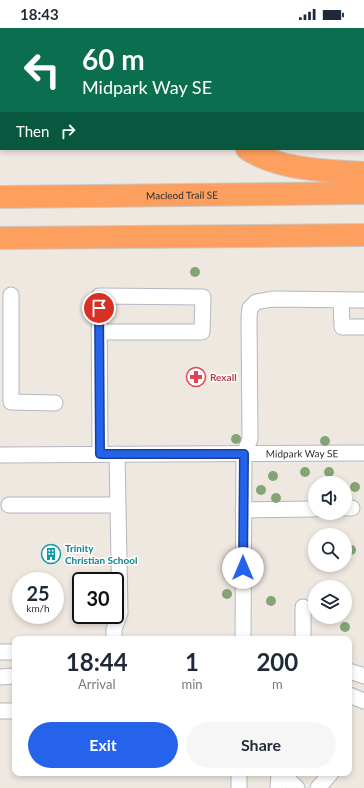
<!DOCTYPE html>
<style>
:root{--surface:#fff;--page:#f6f6f7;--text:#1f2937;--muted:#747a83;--accent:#2563eb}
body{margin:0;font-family:Lato,sans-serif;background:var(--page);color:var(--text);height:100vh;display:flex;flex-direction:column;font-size:15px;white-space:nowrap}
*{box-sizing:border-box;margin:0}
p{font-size:13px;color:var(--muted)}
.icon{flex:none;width:22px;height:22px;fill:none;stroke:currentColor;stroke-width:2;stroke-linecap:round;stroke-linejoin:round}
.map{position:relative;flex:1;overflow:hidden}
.sheet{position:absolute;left:12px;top:608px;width:340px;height:140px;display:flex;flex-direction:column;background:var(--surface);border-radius:8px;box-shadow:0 2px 6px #0003}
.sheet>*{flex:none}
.banner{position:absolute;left:0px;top:0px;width:364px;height:122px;box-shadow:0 2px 6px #0003;background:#0b6e4f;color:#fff;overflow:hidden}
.fabs{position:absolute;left:308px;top:448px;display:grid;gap:8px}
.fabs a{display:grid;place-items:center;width:44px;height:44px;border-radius:50%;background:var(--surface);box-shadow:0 2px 6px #0003;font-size:20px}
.speed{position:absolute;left:12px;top:544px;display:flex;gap:8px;font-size:20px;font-weight:700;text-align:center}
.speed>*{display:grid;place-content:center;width:52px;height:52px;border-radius:50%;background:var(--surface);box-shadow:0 2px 6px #0003;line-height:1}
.speed small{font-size:10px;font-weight:400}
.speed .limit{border:2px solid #111;border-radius:6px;background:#fff;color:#111}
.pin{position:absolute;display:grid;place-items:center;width:34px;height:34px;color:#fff;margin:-17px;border:2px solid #fff;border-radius:50%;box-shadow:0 1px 4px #0007}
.me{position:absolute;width:44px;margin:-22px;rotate:0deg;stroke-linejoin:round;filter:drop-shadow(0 0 3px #0008)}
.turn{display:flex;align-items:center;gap:14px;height:84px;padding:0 16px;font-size:18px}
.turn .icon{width:52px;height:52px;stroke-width:2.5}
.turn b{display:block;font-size:28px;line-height:34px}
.then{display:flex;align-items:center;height:38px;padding:0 16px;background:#0003;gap:8px;font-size:15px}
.eta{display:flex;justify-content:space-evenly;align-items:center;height:68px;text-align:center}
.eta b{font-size:24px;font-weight:700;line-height:28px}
.action{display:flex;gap:8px;margin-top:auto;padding:8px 16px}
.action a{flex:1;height:46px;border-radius:24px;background:var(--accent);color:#fff;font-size:16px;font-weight:700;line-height:46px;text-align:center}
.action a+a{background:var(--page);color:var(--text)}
.status{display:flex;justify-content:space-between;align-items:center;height:28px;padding:0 20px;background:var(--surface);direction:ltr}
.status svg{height:11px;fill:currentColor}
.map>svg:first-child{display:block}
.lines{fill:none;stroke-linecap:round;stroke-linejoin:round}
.minor-casing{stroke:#b4b7c1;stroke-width:17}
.highway-casing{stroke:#c9c9c9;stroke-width:24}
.minor{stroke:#fff;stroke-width:15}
.highway{stroke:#fd9f5e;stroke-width:22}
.tree{fill:#85a475}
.route-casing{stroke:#184099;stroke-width:10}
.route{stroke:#2563eb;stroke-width:7}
.labels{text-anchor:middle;stroke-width:3;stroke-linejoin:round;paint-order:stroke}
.street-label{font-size:10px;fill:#2e2e2e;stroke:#fff}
.health-label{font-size:10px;font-weight:bold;fill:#be3a42;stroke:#fff;text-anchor:start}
.culture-label{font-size:10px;font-weight:bold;fill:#0d838f;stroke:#fff;text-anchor:start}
</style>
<div class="status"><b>18:43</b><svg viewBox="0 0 49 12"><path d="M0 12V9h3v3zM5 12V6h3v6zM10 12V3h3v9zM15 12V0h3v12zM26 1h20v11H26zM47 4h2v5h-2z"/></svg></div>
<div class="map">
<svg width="364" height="760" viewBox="0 0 364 760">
<rect width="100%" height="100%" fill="#efe8e1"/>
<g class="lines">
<!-- minor casing -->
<g class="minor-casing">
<g id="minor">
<polyline points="176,1 176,0"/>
<polyline points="0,42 1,42"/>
<polyline points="363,110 364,110"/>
<polyline points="11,267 11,374 55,375"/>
<polyline points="341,272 342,299 364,299"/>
<polyline points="99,304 202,304 203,269 99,268 100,426"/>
<path id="s1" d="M0 427 364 425"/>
<polyline points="9,477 118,477"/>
<polyline points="345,480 352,480"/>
<polyline points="243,482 315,481"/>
<polyline points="303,579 303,611"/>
<polyline points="114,611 114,601 120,585 117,426"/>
<polyline points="243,611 244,426 250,411 249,289 250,280 256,274 272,271 364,272"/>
<polyline points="0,624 15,624"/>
<polyline points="349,643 364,648"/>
<polyline points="0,649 15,648"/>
<polyline points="349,667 364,673"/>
<polyline points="0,683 15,683"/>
<polyline points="281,745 297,760"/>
<polyline points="239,760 239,745"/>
<polyline points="278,760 279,745"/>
<polyline points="318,760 331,745"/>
</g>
</g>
<!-- highway casing -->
<g class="highway-casing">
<g id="highway">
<polyline points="192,0 192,1"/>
<path d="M247 121C279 142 327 143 364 145"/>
<path id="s2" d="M0 169 364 165"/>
<polyline points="0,210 364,207"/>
</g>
</g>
<!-- minor -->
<use href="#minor" class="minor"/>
<!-- highway -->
<use href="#highway" class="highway"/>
</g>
<!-- trees -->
<g class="tree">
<circle cx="195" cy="244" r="5"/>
<circle cx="236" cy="411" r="5"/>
<circle cx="325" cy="413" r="5"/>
<circle cx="305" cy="444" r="5"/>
<circle cx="329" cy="444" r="5"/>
<circle cx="273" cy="448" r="5"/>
<circle cx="355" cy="459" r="5"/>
<circle cx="261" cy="462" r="5"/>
<circle cx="276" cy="470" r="5"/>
<circle cx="351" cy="522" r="5"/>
<circle cx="254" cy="531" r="5"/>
<circle cx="227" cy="566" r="5"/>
<circle cx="271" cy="573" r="5"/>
<circle cx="345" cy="599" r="5"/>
</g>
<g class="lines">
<!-- route casing -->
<g class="route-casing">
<polyline id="route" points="99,280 100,426 244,426 243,540"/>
</g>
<!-- route -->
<use href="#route" class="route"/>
</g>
<!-- icons -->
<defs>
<g id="pharmacy-ring" transform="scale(1)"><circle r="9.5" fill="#fff" stroke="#e0444e" stroke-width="1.5"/><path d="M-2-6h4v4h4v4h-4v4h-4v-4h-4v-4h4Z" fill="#e0444e"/></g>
<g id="building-ring" transform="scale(1)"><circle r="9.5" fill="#fff" stroke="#0f9aa8" stroke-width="1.5"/><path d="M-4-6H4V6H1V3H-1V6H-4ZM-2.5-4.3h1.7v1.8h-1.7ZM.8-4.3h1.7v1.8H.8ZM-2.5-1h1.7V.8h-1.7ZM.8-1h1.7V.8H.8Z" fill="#0f9aa8"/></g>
</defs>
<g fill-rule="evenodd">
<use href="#pharmacy-ring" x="196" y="349"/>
<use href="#building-ring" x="51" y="526"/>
</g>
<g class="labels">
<!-- street labels -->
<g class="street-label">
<text dy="4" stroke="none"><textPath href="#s2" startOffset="182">Macleod Trail SE</textPath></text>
<text dy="4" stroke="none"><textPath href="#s1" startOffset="302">Midpark Way SE</textPath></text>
</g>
<!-- health labels -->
<g class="health-label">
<text x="210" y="353">Rexall</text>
</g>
<!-- culture labels -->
<g class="culture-label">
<text x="65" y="524">Trinity<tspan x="65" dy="12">Christian School</tspan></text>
</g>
</g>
</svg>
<div class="fabs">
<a><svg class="icon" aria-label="sound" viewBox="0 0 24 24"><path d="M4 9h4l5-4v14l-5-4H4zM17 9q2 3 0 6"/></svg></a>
<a><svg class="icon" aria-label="search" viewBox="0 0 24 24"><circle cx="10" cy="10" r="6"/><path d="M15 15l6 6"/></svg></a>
<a><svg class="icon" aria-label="layers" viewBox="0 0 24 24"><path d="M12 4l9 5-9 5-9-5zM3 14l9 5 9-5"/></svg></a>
</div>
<div class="speed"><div>25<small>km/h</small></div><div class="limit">30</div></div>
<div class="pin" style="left:99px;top:280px;background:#d93025"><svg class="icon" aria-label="arrive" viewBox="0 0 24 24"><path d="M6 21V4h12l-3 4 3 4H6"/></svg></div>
<svg class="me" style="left:243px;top:540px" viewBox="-20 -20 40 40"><circle r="19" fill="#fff"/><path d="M0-13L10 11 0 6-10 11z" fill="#2563eb"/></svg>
<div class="banner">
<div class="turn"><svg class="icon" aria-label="left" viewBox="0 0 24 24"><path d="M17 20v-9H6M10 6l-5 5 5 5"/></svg><div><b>60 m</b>Midpark Way SE</div></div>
<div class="then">Then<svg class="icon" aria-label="right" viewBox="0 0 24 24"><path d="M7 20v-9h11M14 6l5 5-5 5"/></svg></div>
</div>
<section class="sheet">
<div class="eta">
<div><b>18:44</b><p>Arrival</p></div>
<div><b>1</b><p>min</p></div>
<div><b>200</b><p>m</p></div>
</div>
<div class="action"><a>Exit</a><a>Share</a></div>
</section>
</div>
